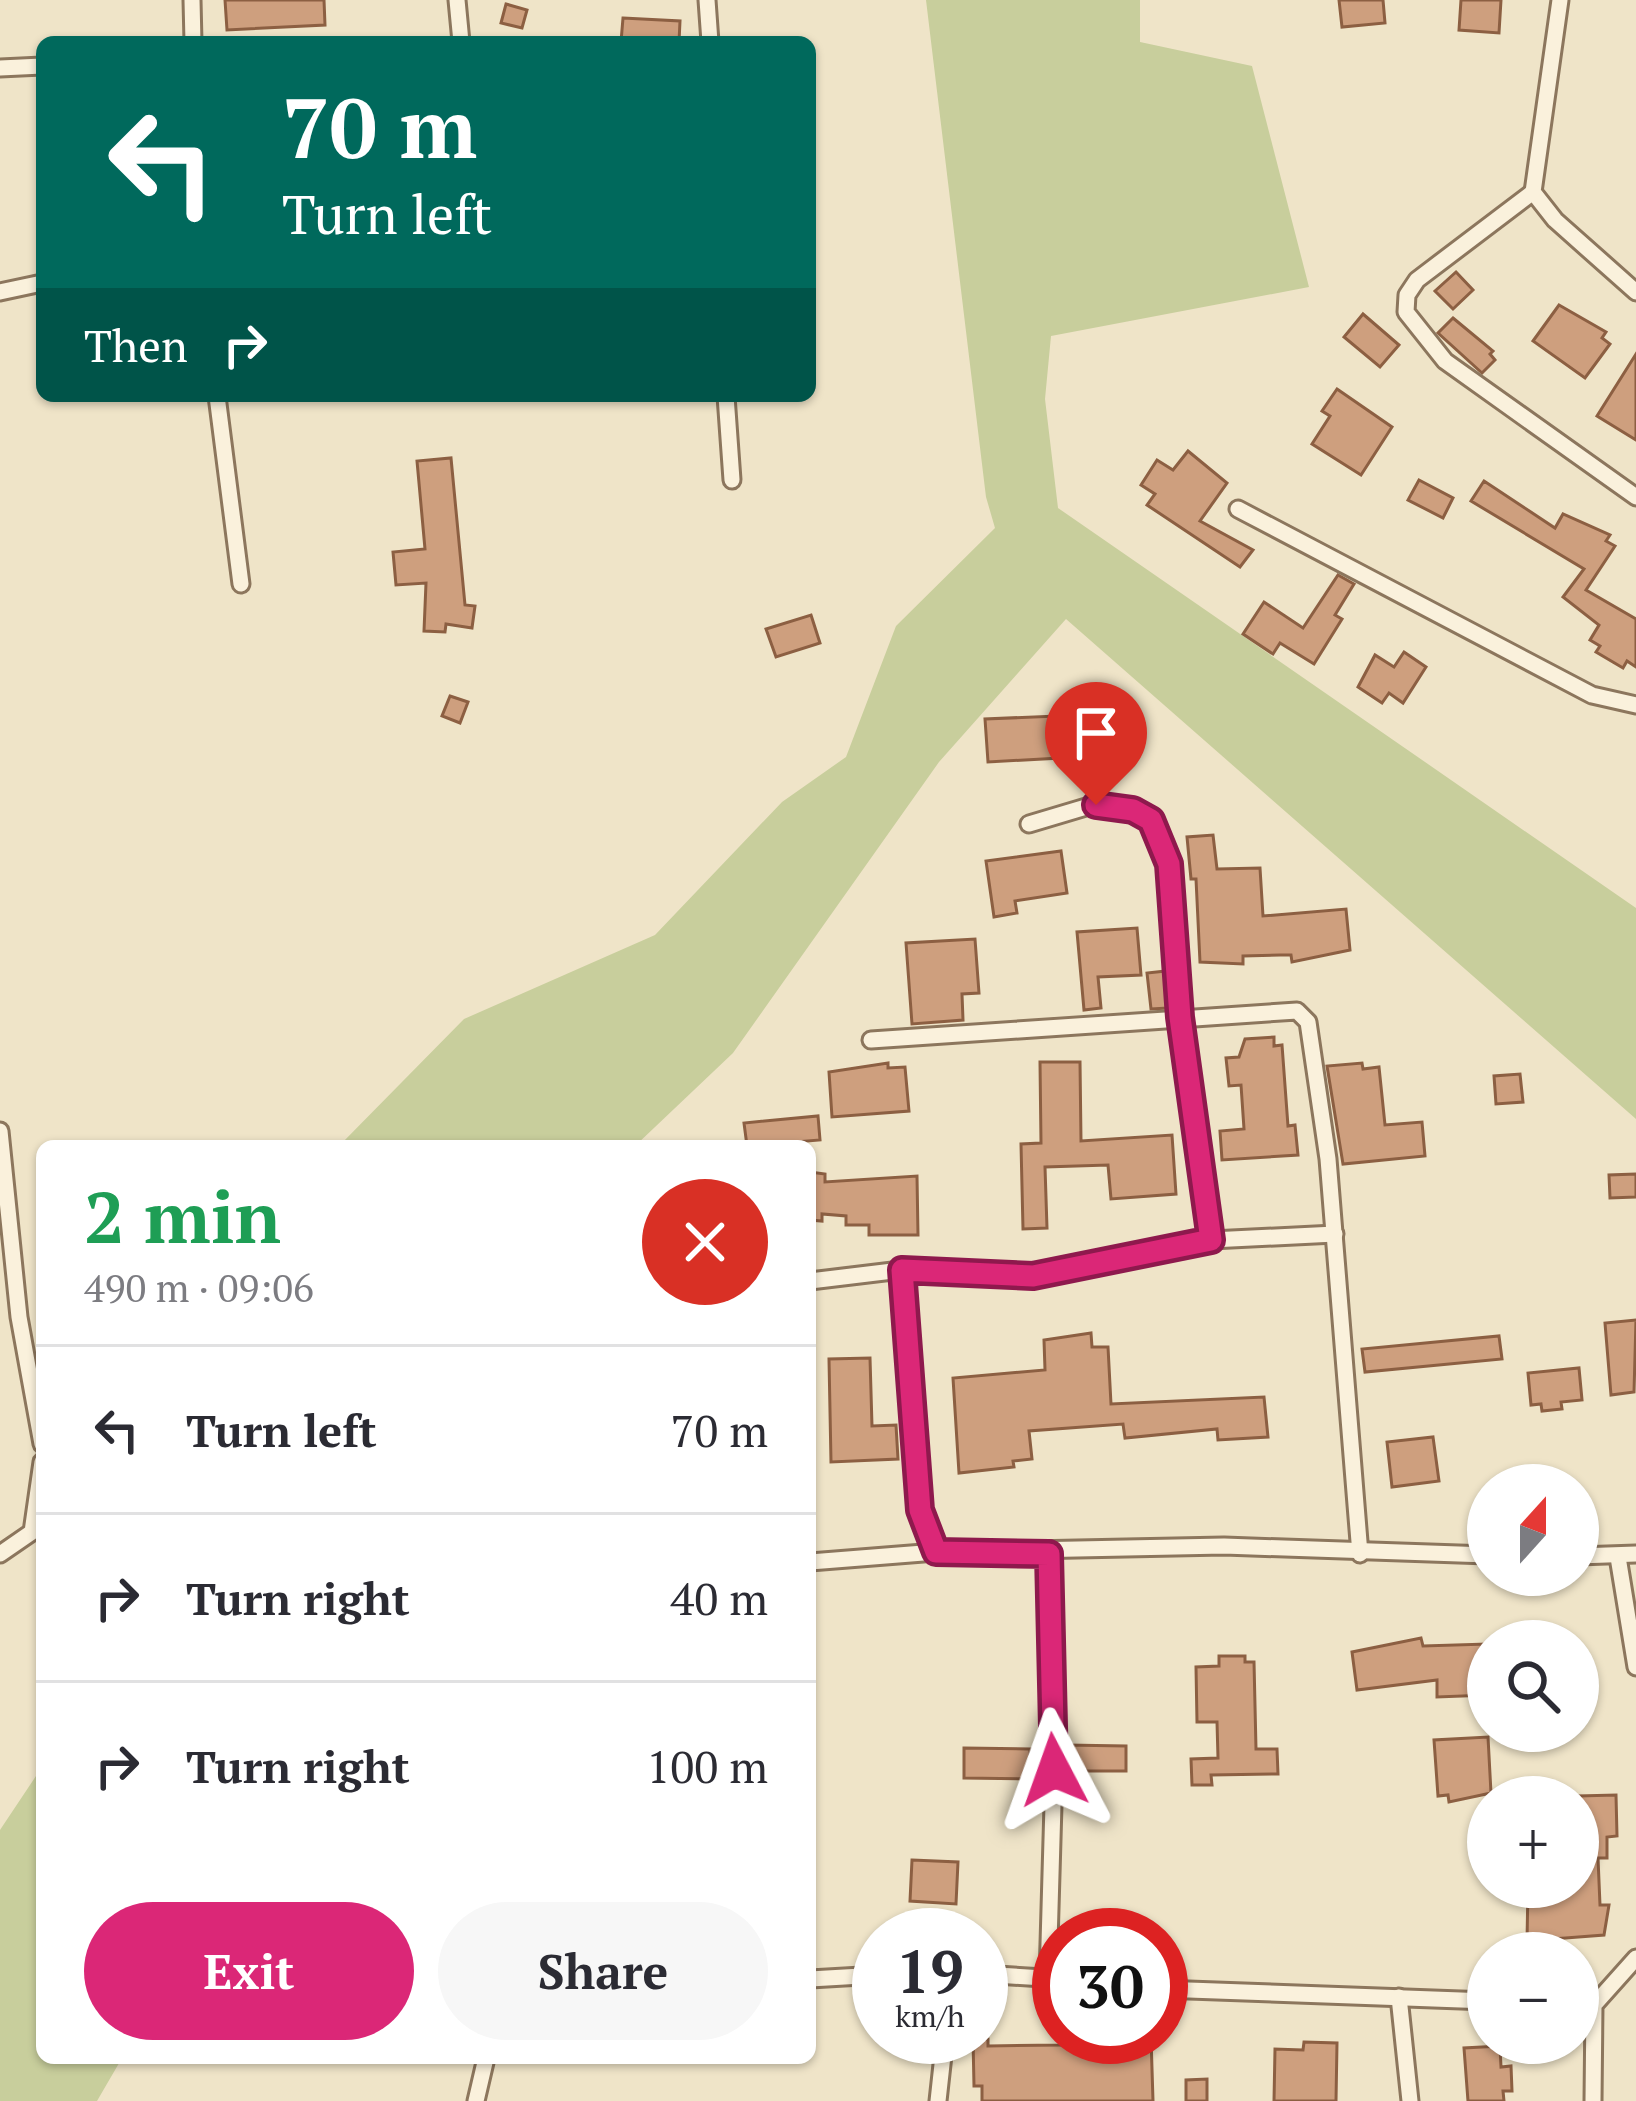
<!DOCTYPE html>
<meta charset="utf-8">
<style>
:root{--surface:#fff;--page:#f7f7f7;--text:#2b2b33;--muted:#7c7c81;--line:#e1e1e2;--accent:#db2777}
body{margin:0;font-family:"PT Serif",serif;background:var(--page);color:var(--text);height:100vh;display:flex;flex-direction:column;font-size:45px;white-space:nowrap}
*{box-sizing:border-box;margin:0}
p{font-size:39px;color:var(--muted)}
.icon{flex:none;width:66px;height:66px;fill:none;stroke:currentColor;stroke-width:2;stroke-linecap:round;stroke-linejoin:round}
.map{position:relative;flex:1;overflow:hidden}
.side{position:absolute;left:36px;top:1140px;width:780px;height:924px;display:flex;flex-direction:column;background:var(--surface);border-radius:18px;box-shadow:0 3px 9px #0004}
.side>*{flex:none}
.top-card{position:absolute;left:36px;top:36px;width:780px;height:366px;border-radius:18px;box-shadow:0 3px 9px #0004;background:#00695c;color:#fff;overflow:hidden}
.needle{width:78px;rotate:21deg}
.tools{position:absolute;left:1467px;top:1464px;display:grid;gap:24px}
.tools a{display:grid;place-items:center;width:132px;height:132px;border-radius:50%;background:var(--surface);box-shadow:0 3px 9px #0004;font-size:60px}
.speed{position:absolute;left:852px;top:1908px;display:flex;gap:24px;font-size:60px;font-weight:700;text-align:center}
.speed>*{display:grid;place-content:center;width:156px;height:156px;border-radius:50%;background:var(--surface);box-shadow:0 3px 9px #0004;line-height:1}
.speed small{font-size:30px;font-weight:400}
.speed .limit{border:18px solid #d22;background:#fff;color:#111}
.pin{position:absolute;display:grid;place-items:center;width:102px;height:102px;color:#fff;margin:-123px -51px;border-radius:50% 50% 50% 0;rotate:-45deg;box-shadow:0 0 12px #0007}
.pin .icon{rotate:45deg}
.me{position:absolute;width:132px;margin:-66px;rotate:356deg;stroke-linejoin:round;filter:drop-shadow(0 0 9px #0008)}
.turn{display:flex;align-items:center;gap:42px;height:252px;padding:0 48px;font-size:54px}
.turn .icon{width:156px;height:156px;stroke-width:2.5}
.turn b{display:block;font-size:84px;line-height:102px}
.then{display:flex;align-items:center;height:114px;padding:0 48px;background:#0003;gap:24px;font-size:45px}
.round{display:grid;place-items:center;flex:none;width:126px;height:126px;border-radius:63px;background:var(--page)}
.headline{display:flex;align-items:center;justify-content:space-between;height:204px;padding:0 48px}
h1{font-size:72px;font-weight:600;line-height:90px;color:#1e9e55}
.cta{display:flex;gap:24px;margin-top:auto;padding:24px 48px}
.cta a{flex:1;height:138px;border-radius:72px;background:var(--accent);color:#fff;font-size:48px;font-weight:600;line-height:138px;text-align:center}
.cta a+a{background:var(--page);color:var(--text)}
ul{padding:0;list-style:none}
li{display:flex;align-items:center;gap:36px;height:168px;padding:0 48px;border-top:3px solid var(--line)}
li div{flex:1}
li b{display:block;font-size:45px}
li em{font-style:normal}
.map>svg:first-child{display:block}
.green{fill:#c8ce9c}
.building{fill:#ce9f7e;stroke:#8c5f42;stroke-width:3}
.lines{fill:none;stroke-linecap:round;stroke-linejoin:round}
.minor-casing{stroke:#8c765d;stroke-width:21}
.minor{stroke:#faf1dc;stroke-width:15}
.route-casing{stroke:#8e194d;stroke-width:30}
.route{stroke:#db2777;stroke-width:21}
</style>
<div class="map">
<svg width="1636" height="2101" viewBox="0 0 1636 2101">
<rect width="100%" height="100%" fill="#efe4c8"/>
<!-- green -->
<g class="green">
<polygon points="926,0 1140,0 1140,42 1252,66 1309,287 1051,336 1045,399 1058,508 1636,908 1636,1119 1066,619 939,762 733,1053 635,1146 339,1146 464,1019 655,935 782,802 846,757 896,626 995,528 986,497"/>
<polygon points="42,1767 42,2058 122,2058 97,2101 0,2101 0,1830"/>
</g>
<!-- building -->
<g class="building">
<polygon points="225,0 324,0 325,25 227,30"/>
<polygon points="1339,0 1383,0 1385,23 1342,27"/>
<polygon points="1461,0 1501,0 1499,33 1459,30"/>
<polygon points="506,4 527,10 522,28 501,23"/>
<polygon points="623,18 680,21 679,42 621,42"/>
<polygon points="1456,272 1473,290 1453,309 1435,291"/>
<polygon points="1559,305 1606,332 1602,338 1610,344 1585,378 1533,341"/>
<polygon points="1363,314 1399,345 1380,367 1344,337"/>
<polygon points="1453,318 1493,351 1490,354 1495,360 1482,373 1438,333"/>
<polygon points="1636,354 1636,440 1597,416"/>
<polygon points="1337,389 1392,427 1361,475 1312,444 1330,416 1322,411"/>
<polygon points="1188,451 1227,483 1200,521 1253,550 1240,567 1147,505 1155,494 1141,485 1157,460 1173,470"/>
<polygon points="451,458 465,605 475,606 472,628 446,624 445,632 424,631 426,583 396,585 393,552 425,549 417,461"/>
<polygon points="1419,480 1453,498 1443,518 1408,500"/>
<polygon points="1484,481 1555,528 1563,514 1610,535 1606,541 1615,546 1586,590 1636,619 1636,667 1627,661 1623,668 1596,652 1600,646 1590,640 1599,625 1563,597 1584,569 1471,501"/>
<polygon points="1338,575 1354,584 1335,615 1342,619 1314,664 1280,643 1273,654 1243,634 1264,602 1303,628"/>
<polygon points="811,615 820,643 776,657 766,629"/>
<polygon points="1404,652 1426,667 1403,703 1389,693 1382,703 1358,687 1375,655 1394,667"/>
<polygon points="450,696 468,702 460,723 442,716"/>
<polygon points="1057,716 1058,724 1089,725 1089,750 1059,750 1060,758 988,762 985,719"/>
<polygon points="1213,835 1217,869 1260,868 1263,916 1346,909 1350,950 1292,962 1291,955 1280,955 1243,956 1243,964 1200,962 1196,879 1191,879 1187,837"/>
<polygon points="1061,851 1067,893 1015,901 1017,913 994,917 986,861"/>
<polygon points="1137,928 1141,975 1098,977 1101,1008 1084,1010 1077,932"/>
<polygon points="975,939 979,993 962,994 963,1020 912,1024 906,943"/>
<polygon points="1166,971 1168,1008 1151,1009 1147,973"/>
<polygon points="1274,1037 1274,1046 1282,1045 1288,1126 1295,1125 1298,1155 1222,1160 1220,1131 1244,1129 1241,1085 1229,1086 1226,1058 1239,1057 1245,1039"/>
<polygon points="1040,1062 1080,1062 1081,1141 1172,1135 1176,1194 1111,1199 1108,1165 1045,1167 1047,1228 1023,1229 1021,1144 1041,1143"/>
<polygon points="888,1063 888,1068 905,1067 909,1111 832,1117 829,1072"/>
<polygon points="1362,1063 1363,1069 1379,1067 1385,1125 1422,1122 1425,1156 1343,1164 1327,1066"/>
<polygon points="1520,1074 1523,1102 1496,1104 1494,1076"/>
<polygon points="818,1116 820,1140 747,1146 744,1123"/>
<polygon points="810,1172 825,1174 825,1182 917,1176 918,1235 869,1235 869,1225 846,1225 846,1216 822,1214 822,1221 810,1220"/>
<polygon points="1636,1174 1636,1197 1610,1198 1609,1175"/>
<polygon points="1636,1320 1634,1392 1611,1395 1605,1323"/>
<polygon points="1091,1333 1092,1347 1108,1347 1111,1404 1264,1397 1268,1437 1218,1440 1217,1429 1125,1438 1123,1424 1029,1431 1032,1459 1013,1461 1014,1467 959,1473 953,1378 1045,1370 1044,1340"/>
<polygon points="1499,1336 1502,1359 1365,1372 1362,1349"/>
<polygon points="870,1358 872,1426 896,1425 898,1459 831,1462 829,1359"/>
<polygon points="1579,1368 1582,1400 1561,1402 1562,1409 1542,1411 1541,1404 1531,1405 1528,1373"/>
<polygon points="1433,1437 1439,1481 1392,1487 1387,1442"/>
<polygon points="1421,1638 1423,1646 1487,1644 1488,1695 1437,1697 1437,1680 1357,1690 1352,1652"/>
<polygon points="1219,1656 1245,1656 1245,1662 1254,1662 1256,1749 1277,1749 1278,1774 1211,1775 1212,1785 1192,1785 1191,1759 1218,1758 1217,1722 1197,1722 1196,1667 1219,1666"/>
<polygon points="1488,1737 1491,1793 1449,1802 1448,1795 1438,1796 1434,1740"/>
<polygon points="1065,1745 1126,1746 1126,1771 1066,1771"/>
<polygon points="964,1748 1030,1749 1030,1779 964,1778"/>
<polygon points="1616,1795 1617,1836 1607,1837 1607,1858 1598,1858 1600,1905 1609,1905 1604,1935 1527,1941 1528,1887 1578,1887 1578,1796"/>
<polygon points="912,1860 958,1862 956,1904 910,1901"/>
<polygon points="1061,2037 1151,2037 1153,2101 982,2101 982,2086 974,2086 973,2039 988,2039 988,2046 1061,2045"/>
<polygon points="1304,2042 1337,2043 1336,2101 1274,2101 1275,2049 1303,2050"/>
<polygon points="1500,2046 1501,2067 1511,2066 1512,2091 1503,2091 1504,2101 1468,2101 1464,2048"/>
<polygon points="1207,2079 1207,2101 1186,2101 1186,2080"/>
</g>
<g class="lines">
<!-- minor casing -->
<g class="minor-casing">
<g id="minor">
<polyline points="192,0 193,42"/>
<polyline points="457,0 461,42"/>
<polyline points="707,0 710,42"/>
<polyline points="1560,0 1533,192 1555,220 1636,292"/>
<polyline points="0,68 42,66"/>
<polyline points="1533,192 1417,280 1407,295 1406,312 1445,361 1636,497"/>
<polyline points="0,292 42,283"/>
<polyline points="217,396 241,584"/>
<polyline points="726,396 732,480"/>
<polyline points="1238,509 1592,695 1636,705"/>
<polyline points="1029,824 1096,804 1151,820 1174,885 1180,1017 1211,1240"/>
<polyline points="871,1040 1297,1011 1308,1022 1328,1159 1360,1554"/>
<polyline points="0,1131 19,1317 42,1444"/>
<polyline points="901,1270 920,1510 936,1552"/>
<polyline points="810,1281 901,1270 1033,1277 1211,1240 1335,1234"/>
<polyline points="0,1554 32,1532 42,1462"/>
<polyline points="1578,1556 1636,1554"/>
<polyline points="1618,1557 1636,1667"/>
<polyline points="810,1562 936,1552 1224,1546 1488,1555"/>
<polyline points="981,1974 1059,1979"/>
<polyline points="1048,1978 1054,1770 1049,1554"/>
<polyline points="810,1979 879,1975"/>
<polyline points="1161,1989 1488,2001"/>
<polyline points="1399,1997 1410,2101"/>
<polyline points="476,2101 486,2058"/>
<polyline points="938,2101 945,2037"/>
<polyline points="1593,2101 1594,2005 1636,1958"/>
</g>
</g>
<!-- minor -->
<use href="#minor" class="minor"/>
</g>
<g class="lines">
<!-- route casing -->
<g class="route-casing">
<polyline id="route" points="1054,1770 1049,1554 936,1552 920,1510 902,1270 1033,1276 1211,1240 1180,1017 1169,864 1151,820 1133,810 1096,805"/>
</g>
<!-- route -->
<use href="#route" class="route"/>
</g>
</svg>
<div class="tools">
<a><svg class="needle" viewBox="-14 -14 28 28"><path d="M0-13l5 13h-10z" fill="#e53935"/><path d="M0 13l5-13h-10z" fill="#7c7c81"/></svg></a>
<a><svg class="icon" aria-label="search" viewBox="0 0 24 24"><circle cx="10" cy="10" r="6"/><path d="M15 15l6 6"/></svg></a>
<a>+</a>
<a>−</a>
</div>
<div class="speed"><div>19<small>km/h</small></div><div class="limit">30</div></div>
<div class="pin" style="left:1096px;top:805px;background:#d93025"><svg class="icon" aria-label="arrive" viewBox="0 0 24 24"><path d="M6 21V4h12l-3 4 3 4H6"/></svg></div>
<svg class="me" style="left:1054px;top:1770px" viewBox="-20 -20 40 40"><path d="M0-17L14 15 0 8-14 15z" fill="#db2777" stroke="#fff" stroke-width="4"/></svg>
<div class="top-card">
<div class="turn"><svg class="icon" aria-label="left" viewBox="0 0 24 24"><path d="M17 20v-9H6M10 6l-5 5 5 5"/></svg><div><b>70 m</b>Turn left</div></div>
<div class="then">Then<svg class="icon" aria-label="right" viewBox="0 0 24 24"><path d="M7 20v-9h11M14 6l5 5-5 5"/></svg></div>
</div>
<section class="side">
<div class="headline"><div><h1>2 min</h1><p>490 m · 09:06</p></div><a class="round" style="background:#d93025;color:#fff"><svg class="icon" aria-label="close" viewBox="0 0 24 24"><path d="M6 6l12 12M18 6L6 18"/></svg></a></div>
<ul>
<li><svg class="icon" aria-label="left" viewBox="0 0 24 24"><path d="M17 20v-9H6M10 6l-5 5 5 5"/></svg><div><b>Turn left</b></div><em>70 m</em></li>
<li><svg class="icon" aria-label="right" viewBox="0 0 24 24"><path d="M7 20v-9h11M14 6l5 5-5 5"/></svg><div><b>Turn right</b></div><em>40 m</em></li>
<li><svg class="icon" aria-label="right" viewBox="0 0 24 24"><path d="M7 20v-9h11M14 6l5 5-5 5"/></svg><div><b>Turn right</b></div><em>100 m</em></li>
</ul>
<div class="cta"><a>Exit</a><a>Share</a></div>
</section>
</div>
